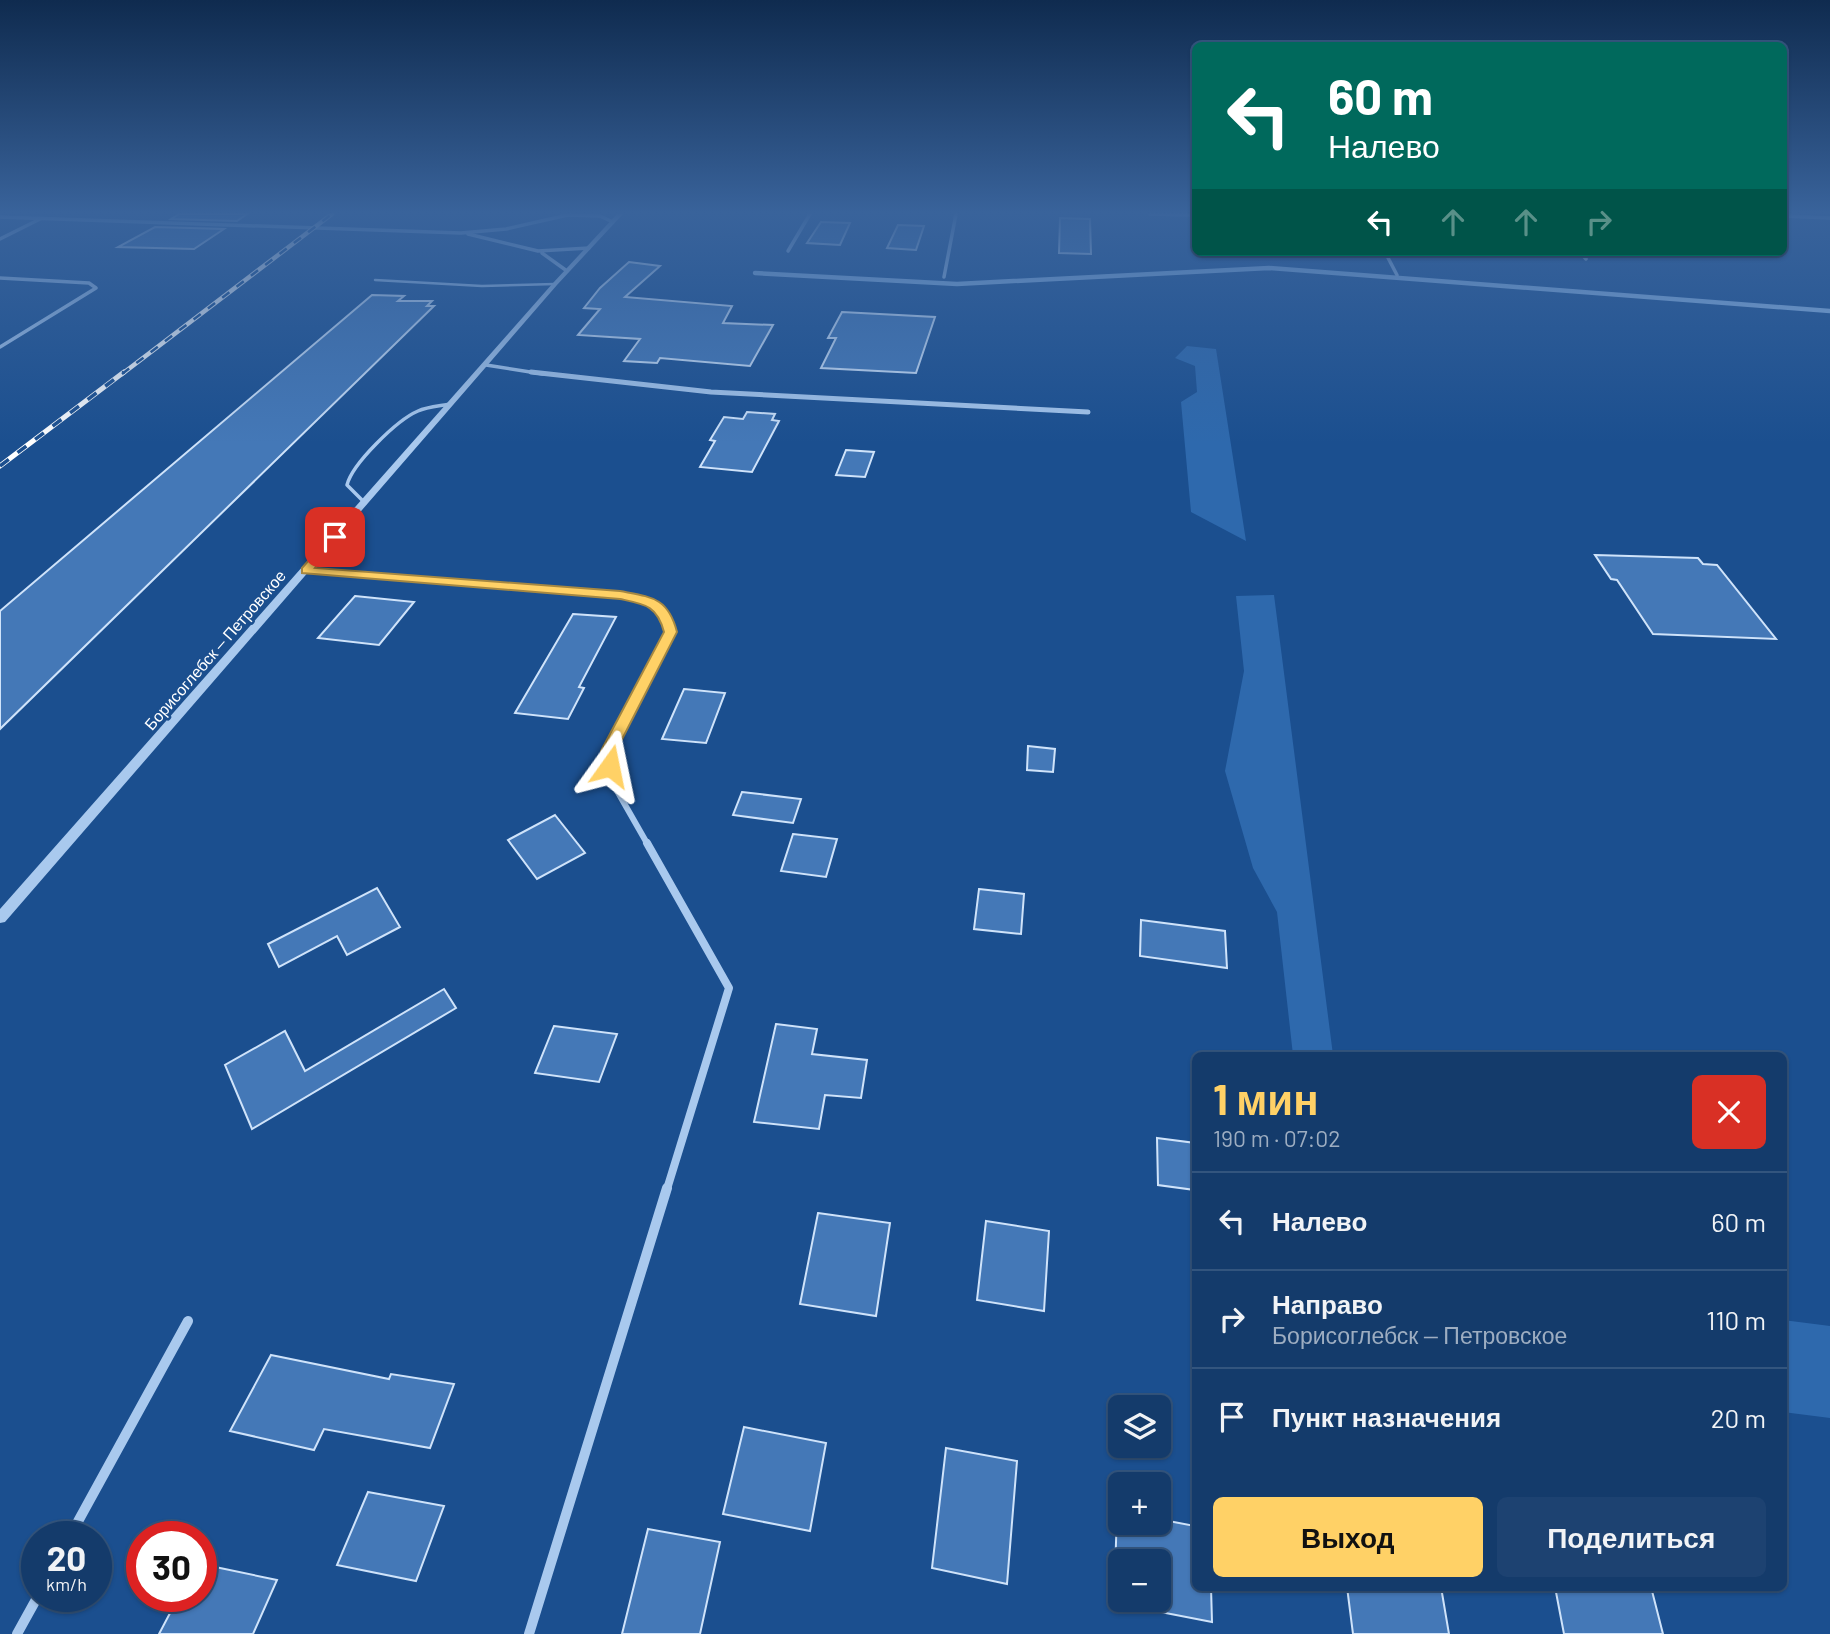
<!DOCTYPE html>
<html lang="ru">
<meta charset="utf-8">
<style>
:root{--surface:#143b6b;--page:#1d4271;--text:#f1f3f6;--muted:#9dadc1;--line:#33557e;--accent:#ffd166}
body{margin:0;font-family:Barlow,sans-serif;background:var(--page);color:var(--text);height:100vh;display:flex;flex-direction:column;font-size:26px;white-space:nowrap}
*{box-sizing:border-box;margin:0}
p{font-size:23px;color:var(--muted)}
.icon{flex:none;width:38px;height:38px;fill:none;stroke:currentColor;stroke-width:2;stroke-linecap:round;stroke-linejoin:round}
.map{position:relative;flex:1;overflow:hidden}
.drawer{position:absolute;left:1192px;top:1052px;width:595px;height:539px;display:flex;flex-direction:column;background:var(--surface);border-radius:10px;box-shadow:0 2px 5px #0004,0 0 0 2px var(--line)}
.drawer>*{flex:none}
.top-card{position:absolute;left:1192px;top:42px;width:595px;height:214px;border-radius:10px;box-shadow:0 2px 5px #0004,0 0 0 2px var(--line);background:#00695c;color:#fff;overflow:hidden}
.controls{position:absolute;left:1108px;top:1395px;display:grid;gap:14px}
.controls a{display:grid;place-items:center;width:63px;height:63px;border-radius:10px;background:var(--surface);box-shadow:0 2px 5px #0004,0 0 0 2px var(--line);font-size:35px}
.speed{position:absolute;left:21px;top:1521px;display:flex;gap:14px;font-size:35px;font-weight:700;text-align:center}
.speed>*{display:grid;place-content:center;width:91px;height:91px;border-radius:50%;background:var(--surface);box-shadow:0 2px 5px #0004,0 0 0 2px var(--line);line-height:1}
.speed small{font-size:18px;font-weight:400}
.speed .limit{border:10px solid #d22;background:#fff;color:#111}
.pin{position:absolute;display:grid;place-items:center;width:60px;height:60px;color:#fff;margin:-30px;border-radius:14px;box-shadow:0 4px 10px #0006}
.me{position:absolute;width:77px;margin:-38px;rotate:12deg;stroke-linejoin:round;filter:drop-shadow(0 0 5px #0008)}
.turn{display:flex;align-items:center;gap:24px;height:147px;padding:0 21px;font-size:32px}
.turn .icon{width:91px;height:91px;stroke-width:2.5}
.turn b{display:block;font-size:49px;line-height:60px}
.lanes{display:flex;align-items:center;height:66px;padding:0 21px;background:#0003;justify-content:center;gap:35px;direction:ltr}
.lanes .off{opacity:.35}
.round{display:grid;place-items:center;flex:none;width:74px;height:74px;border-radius:10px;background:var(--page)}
.summary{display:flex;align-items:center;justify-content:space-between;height:119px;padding:0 21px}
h1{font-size:42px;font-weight:700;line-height:52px;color:var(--accent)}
.action{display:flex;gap:14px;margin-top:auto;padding:14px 21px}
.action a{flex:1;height:80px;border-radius:10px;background:var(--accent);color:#111;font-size:28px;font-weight:700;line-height:80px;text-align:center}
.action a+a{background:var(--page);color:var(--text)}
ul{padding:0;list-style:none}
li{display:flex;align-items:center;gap:21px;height:98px;padding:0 21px;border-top:2px solid var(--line)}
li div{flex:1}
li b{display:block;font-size:26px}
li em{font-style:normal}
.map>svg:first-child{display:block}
.green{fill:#2e69ad}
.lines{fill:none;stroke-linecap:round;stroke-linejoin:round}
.stream{stroke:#9cc4f0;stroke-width:4.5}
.building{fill:#4478b7;stroke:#cfe3fa;stroke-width:2;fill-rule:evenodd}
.service-far1{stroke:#a9c9ee;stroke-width:2.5}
.service{stroke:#a9c9ee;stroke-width:3.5}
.minor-far4{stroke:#a9c9ee;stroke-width:3.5}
.minor-far3{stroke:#a9c9ee;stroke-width:5}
.minor-far2{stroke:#a9c9ee;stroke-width:6}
.minor-far1{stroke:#a9c9ee;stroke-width:8}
.minor{stroke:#a9c9ee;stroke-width:10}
.tertiary{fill:#a9c9ee;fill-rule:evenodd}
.rail-far1-casing{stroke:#fff;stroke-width:4.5}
.rail-casing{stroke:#fff;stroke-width:5}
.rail-far1{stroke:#1b4f8f;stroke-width:2.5;stroke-dasharray:9;stroke-linecap:butt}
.rail{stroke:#1b4f8f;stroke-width:3.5;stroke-dasharray:11;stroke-linecap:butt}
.route{fill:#ffd166;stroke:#a68842;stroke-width:2}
.labels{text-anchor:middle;stroke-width:5;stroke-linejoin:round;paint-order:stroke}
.far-street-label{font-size:16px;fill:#fff;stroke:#1b4f8f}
</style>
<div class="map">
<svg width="1830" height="1634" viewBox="0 0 1830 1634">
<rect width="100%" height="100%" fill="#1b4f8f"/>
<!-- green -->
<g class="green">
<polygon points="1187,346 1216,349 1246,541 1191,512 1181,402 1197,392 1195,366 1175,358"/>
<polygon points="1274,595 1333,1055 1293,1055 1277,912 1253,868 1225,771 1244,671 1236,596"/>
<polygon points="1783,1320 1830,1326 1830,1418 1783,1412"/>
</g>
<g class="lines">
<!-- stream -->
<polyline class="stream" points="755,273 957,284 1269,268 1830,311"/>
</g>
<!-- building -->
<g class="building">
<polygon points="179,214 247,214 237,221 171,219"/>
<polygon points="1060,218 1090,219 1091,254 1059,253"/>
<polygon points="821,222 850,223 840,245 807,243"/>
<polygon points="898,225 924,226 916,250 887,248"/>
<polygon points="155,227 224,229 194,249 118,247"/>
<polygon points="629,262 660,266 625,297 732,306 723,323 773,325 750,366 660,358 657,363 624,361 640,339 578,335 600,309 584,308 600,288"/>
<polygon points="372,295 404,296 398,301 432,301 427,306 434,306 0,729 0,611"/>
<polygon points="842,312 935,317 916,373 821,368 836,338 828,338"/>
<polygon points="747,412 775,414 772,420 779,421 752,472 700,467 715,441 710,440 724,417 743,419"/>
<polygon points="846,450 874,452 865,477 836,475"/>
<polygon points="1595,555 1698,558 1703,564 1717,565 1776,639 1653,634 1617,580 1611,579"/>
<polygon points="355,596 414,602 379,645 318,638"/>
<polygon points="573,614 616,617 579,687 584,688 568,719 515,713"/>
<polygon points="684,689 725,693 706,743 662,739"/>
<polygon points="1028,746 1055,749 1053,772 1027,770"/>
<polygon points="742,792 801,799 793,823 733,815"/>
<polygon points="555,815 585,853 537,879 508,840"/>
<polygon points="793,834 837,839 826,877 781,871"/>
<polygon points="377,888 400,927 347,955 337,936 279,967 268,944"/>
<polygon points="979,889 1024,894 1021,934 974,929"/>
<polygon points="1141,920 1225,931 1227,968 1140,956"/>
<polygon points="444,989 456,1008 252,1129 225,1065 285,1031 305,1071"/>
<polygon points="776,1024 817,1029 812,1054 867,1060 861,1098 825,1095 819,1129 754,1122"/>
<polygon points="554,1026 617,1034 599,1082 535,1073"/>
<polygon points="1157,1138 1195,1143 1195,1190 1158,1185"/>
<polygon points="818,1213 890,1223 876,1316 800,1304"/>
<polygon points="986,1221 1049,1231 1044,1311 977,1300"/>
<polygon points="271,1355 389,1379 391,1374 454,1384 430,1448 324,1429 314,1450 230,1431"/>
<polygon points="744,1427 826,1443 810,1531 723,1514"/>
<polygon points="946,1448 1017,1461 1007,1584 932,1568"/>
<polygon points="368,1492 444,1506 416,1581 337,1565"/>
<path d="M1117 1512H1120V1522H1158V1519L1195 1526V1587H1211L1212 1622 1114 1603ZM1120 1561H1158V1600H1120Z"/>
<polygon points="648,1529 720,1542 700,1634 622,1634"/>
<polygon points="201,1564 277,1580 253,1634 159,1634 179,1596 201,1596"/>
<polygon points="1347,1587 1441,1587 1449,1634 1353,1634"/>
<polygon points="1555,1587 1651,1587 1663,1634 1564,1634"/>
</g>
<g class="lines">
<!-- service-far1 -->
<polyline class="service-far1" points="375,280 482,286 555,284"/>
<!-- service -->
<path class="service" d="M365 503 347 485C352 464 397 420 418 411 427 407 440 406 450 404"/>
<!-- minor-far4 -->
<g class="minor-far4">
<polyline points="1150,214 1195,215"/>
<polyline points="569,215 600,216 613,222"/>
<polyline points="1783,216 1830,218"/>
<polyline points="0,217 461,233 506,229 572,214"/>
<polyline points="468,234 538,251 589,248"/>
<polyline points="0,239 40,219"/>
<polyline points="788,251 810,214"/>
<polyline points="1385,252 1397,275"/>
<polyline points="1580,252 1586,259"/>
<polyline points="542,253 567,271"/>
<polyline points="944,277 956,214"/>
<polyline points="0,278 89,283 96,288 0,347"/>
<polyline points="486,365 543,374"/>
</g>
<!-- minor-far3 -->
<g class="minor-far3">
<polyline points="531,372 711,392 1088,412"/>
<polyline points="306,571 412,579"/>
</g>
<!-- minor-far2 -->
<path class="minor-far2" d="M389 577 620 595C646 600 662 605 670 632L608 751 612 782 648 845"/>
<!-- minor-far1 -->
<polyline class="minor-far1" points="647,843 729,988 667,1189"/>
<!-- minor -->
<g class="minor">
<polyline points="70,1536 188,1321"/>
<polyline points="17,1634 38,1596"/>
<polyline points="529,1634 667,1188"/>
</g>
<!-- tertiary -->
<polygon class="tertiary" points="617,214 623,214 557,285 5,922 0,923 0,909 553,283"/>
<!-- rail-far1 casing -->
<g class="rail-far1-casing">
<polyline id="rail-far1" points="122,374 332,214"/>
</g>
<!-- rail casing -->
<g class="rail-casing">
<polyline id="rail" points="0,466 124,372"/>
</g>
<!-- rail-far1 -->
<use href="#rail-far1" class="rail-far1"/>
<!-- rail -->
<use href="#rail" class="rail"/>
</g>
<!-- sky -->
<linearGradient id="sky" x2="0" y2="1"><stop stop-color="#0f2b4f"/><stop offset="0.48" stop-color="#39639b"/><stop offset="1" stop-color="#39639b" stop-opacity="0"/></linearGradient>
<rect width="1830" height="443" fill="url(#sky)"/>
<!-- route -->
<path class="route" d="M335 533 341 537 315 568 620 591C651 597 668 597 677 632L616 751 618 766 615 770H605L601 751 664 632C657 605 644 604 620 599L302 573V568L331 535Z"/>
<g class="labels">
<!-- far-street labels -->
<g class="far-street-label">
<text transform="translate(215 650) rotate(-49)" y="6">Борисоглебск — Петровское</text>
</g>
</g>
</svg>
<div class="controls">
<a><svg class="icon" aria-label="layers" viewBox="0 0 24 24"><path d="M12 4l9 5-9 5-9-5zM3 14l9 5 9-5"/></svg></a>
<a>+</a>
<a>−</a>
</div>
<div class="speed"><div>20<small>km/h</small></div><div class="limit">30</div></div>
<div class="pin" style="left:335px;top:537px;background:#d93025"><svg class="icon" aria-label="arrive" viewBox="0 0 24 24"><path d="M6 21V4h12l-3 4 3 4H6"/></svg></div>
<svg class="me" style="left:610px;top:766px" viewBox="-20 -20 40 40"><path d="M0-17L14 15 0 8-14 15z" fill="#ffd166" stroke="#fff" stroke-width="4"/></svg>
<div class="top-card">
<div class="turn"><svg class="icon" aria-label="left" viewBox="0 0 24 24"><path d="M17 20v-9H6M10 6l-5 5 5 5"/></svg><div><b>60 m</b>Налево</div></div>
<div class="lanes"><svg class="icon" aria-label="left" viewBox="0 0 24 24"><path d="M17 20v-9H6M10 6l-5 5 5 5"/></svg><svg class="icon off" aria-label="ahead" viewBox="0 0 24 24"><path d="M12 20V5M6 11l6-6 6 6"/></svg><svg class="icon off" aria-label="ahead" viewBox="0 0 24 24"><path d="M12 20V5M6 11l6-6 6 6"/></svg><svg class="icon off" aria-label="right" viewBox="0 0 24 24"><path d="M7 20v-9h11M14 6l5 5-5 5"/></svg></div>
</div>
<section class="drawer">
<div class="summary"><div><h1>1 мин</h1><p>190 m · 07:02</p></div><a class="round" style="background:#d93025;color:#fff"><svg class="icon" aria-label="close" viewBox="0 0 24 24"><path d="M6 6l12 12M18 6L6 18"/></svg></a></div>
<ul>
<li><svg class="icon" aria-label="left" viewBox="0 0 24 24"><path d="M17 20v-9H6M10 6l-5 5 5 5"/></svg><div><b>Налево</b></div><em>60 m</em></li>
<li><svg class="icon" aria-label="right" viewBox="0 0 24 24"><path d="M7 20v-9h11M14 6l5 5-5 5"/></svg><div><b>Направо</b><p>Борисоглебск — Петровское</p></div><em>110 m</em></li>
<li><svg class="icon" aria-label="arrive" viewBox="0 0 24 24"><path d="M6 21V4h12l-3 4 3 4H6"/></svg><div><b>Пункт назначения</b></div><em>20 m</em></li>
</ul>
<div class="action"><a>Выход</a><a>Поделиться</a></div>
</section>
</div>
